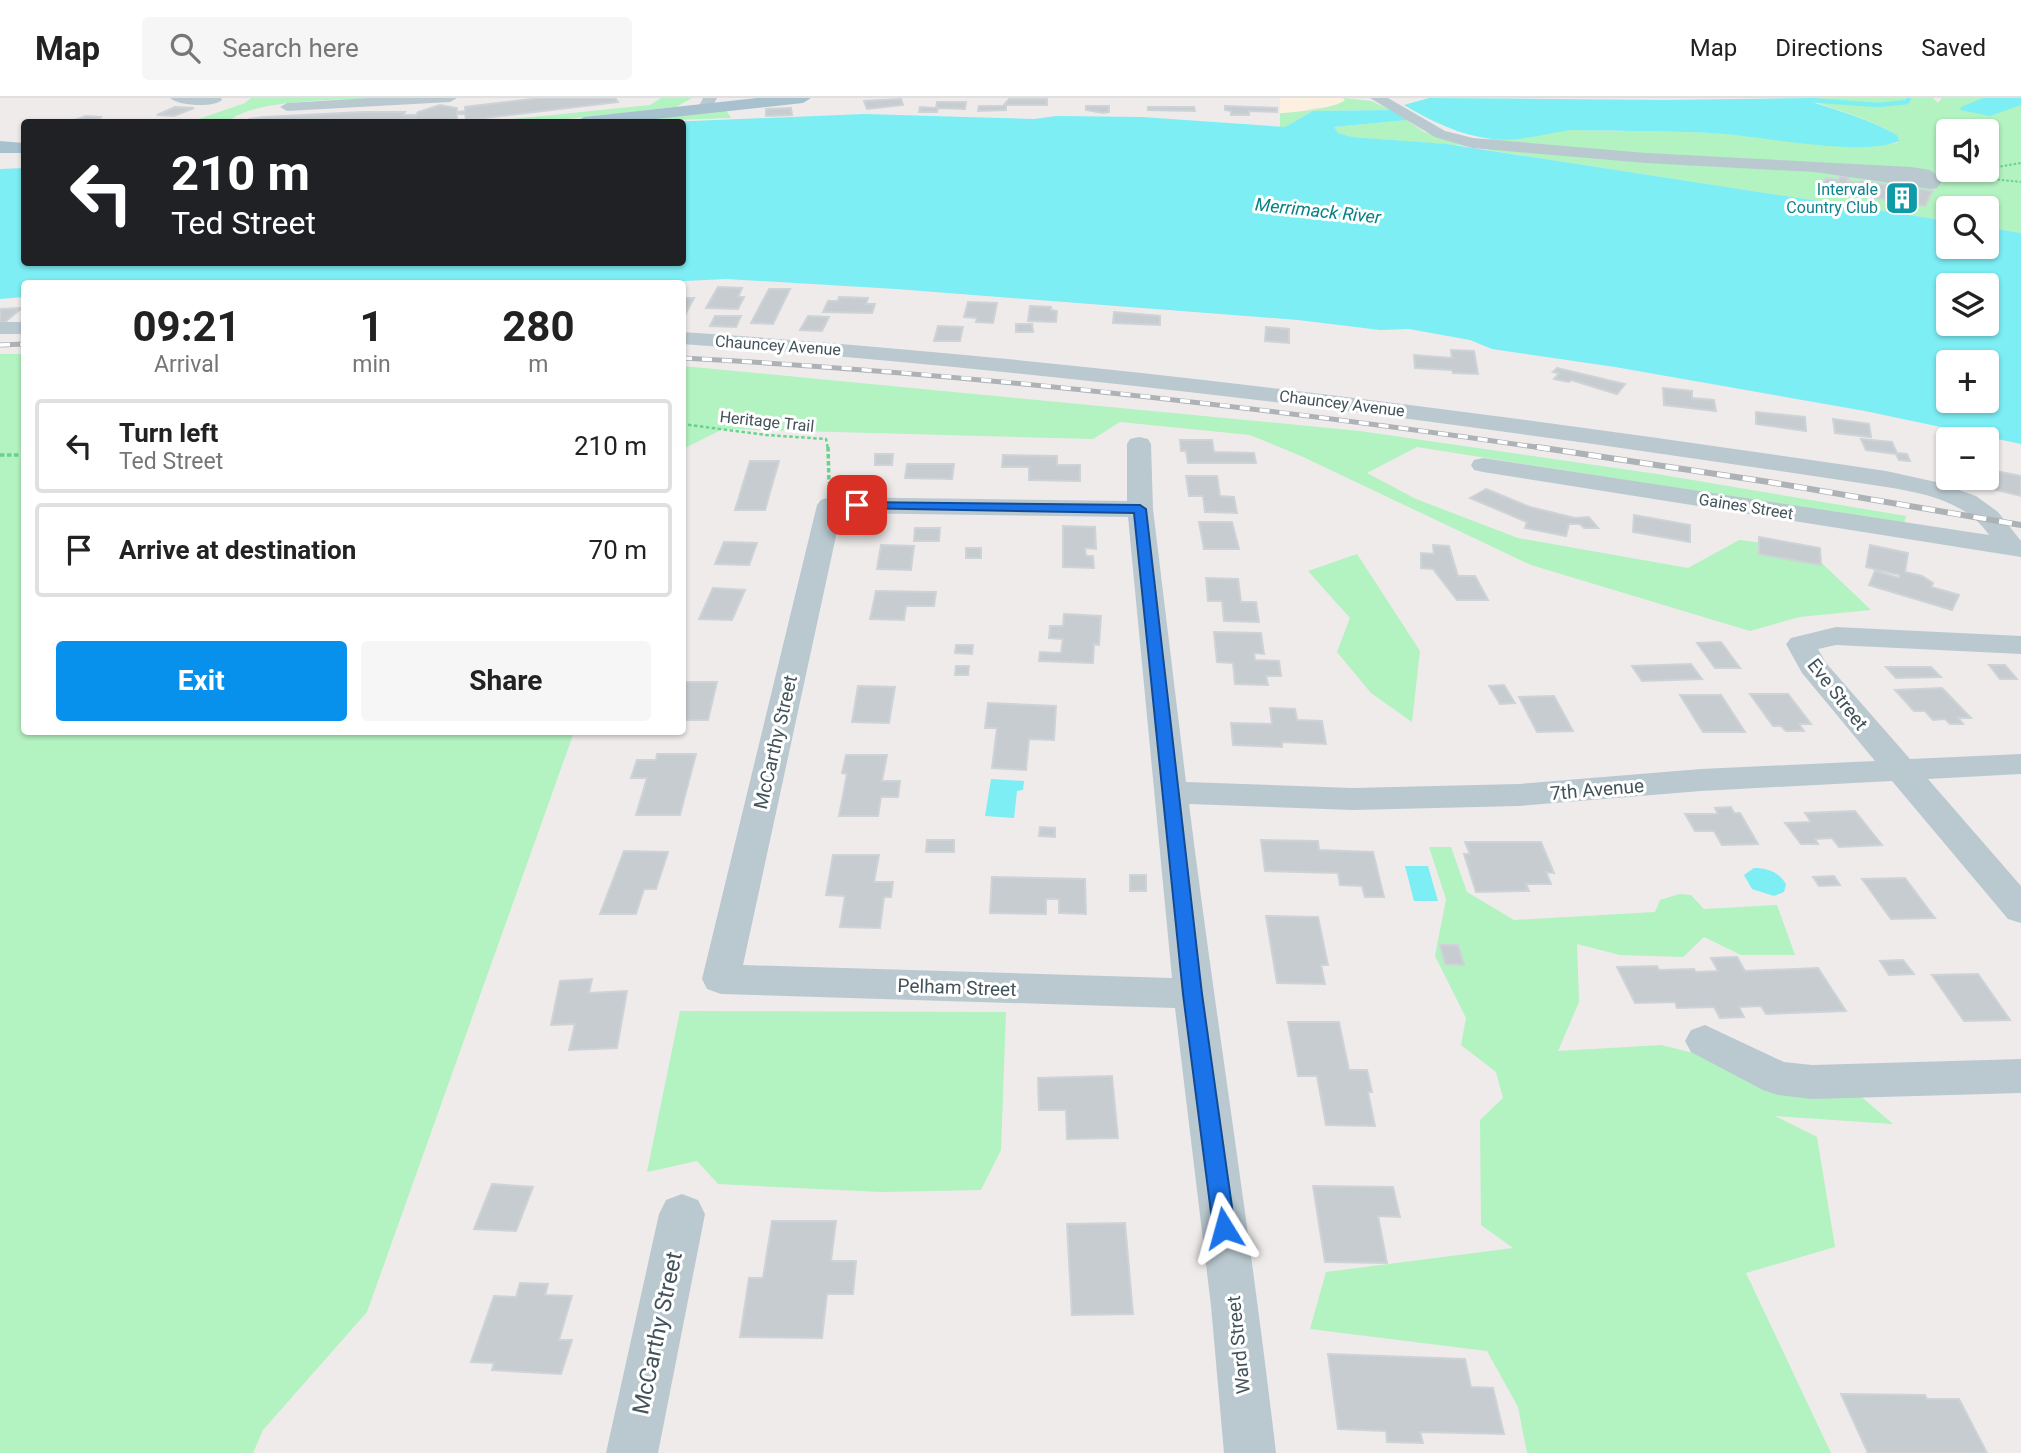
<!DOCTYPE html>
<meta charset="utf-8">
<style>
:root{--surface:#fff;--page:#f6f6f6;--text:#222;--muted:#767676;--line:#e0e0e0;--accent:#0790ec}
body{margin:0;font-family:Roboto,sans-serif;background:var(--page);color:var(--text);height:100vh;display:flex;flex-direction:column;font-size:26px;white-space:nowrap}
*{box-sizing:border-box;margin:0}
p{font-size:23px;color:var(--muted)}
.icon{flex:none;width:38px;height:38px;fill:none;stroke:currentColor;stroke-width:2;stroke-linecap:round;stroke-linejoin:round}
.map{position:relative;flex:1;overflow:hidden}
.side{position:absolute;left:21px;top:182px;width:665px;height:455px;display:flex;flex-direction:column;background:var(--surface);border-radius:7px;box-shadow:0 2px 5px #0004}
.side>*{flex:none}
.guide{position:absolute;left:21px;top:21px;width:665px;height:147px;border-radius:7px;box-shadow:0 2px 5px #0004;background:#202124;color:#fff;overflow:hidden}
.fabs{position:absolute;left:1936px;top:21px;display:grid;gap:14px}
.fabs a{display:grid;place-items:center;width:63px;height:63px;border-radius:7px;background:var(--surface);box-shadow:0 2px 5px #0004;font-size:35px}
.pin{position:absolute;display:grid;place-items:center;width:60px;height:60px;color:#fff;margin:-30px;border-radius:14px;box-shadow:0 4px 10px #0006}
.me{position:absolute;width:77px;margin:-38px;rotate:352deg;stroke-linejoin:round;filter:drop-shadow(0 0 5px #0008)}
.turn{display:flex;align-items:center;gap:24px;height:147px;padding:0 35px;font-size:32px}
.turn .icon{width:91px;height:91px;stroke-width:2.5}
.turn b{display:block;font-size:49px;line-height:60px}
.eta{display:flex;justify-content:space-evenly;align-items:center;height:119px;text-align:center}
.eta b{font-size:42px;font-weight:700;line-height:49px}
.cta{display:flex;gap:14px;margin-top:auto;padding:14px 35px}
.cta a{flex:1;height:80px;border-radius:7px;background:var(--accent);color:#fff;font-size:28px;font-weight:700;line-height:80px;text-align:center}
.cta a+a{background:var(--page);color:var(--text)}
ul{padding:0;list-style:none}
li{display:flex;align-items:center;gap:21px;height:94px;margin:0 14px 10px;padding:0 21px;border:4px solid var(--line);border-radius:7px}
li div{flex:1}
li b{display:block;font-size:26px}
li em{font-style:normal}
header{display:flex;align-items:center;gap:42px;box-sizing:border-box;height:98px;padding:0 35px;background:var(--surface);border-bottom:2px solid var(--line)}
header strong{font-size:33px}
nav{display:flex;gap:38px;margin-inline-start:auto;font-size:24px}
.search{width:490px;height:63px;background:var(--page);display:flex;align-items:center;gap:18px;box-sizing:border-box;padding:0 24px;border-radius:7px;color:var(--muted);font-size:26px}
.map>svg:first-child{display:block}
.commercial{fill:#fdf0e0}
.green{fill:#b3f2c1;fill-rule:evenodd}
.water{fill:#7ceef4;fill-rule:evenodd}
.lines{fill:none;stroke-linecap:round;stroke-linejoin:round}
.stream{stroke:#7ceef4;stroke-width:4.5}
.building{fill:#c7ccd1;stroke:#ced3d8;stroke-width:2}
.path-far2{stroke:#68d38d;stroke-width:2;stroke-dasharray:2.5 2;stroke-linecap:butt}
.path-far1{stroke:#68d38d;stroke-width:2.5;stroke-dasharray:3.5 2.5;stroke-linecap:butt}
.path{stroke:#68d38d;stroke-width:3.5;stroke-dasharray:4.5 2.5;stroke-linecap:butt}
.minor{fill:#bac9d0;fill-rule:evenodd}
.major{fill:#a7c1ce;fill-rule:evenodd}
.rail-far1-casing{stroke:#adb2b7;stroke-width:5}
.rail-casing{stroke:#adb2b7;stroke-width:6}
.rail-far1{stroke:#fff;stroke-width:3.5;stroke-dasharray:10;stroke-linecap:butt}
.rail{stroke:#fff;stroke-width:4.5;stroke-dasharray:13;stroke-linecap:butt}
.route{fill:#1a73e8;stroke:#114b97;stroke-width:2}
.labels{text-anchor:middle;stroke-width:6;stroke-linejoin:round;paint-order:stroke}
.far-culture-label{font-size:16px;fill:#0d838f;stroke:#fff;text-anchor:end}
.far-street-label{font-size:16px;fill:#42535a;stroke:#fff}
.far-water-label{font-size:18px;font-style:italic;fill:#048288;stroke:#fff}
.street-label{font-size:19px;fill:#42535a;stroke:#fff}
.near-street-label{font-size:23px;fill:#42535a;stroke:#fff}
</style>
<header>
<strong>Map</strong>
<div class="search"><svg class="icon" aria-label="search" viewBox="0 0 24 24"><circle cx="10" cy="10" r="6"/><path d="M15 15l6 6"/></svg>Search here</div>
<nav><a>Map</a><a>Directions</a><a>Saved</a></nav>
</header>
<div class="map">
<svg width="2021" height="1355" viewBox="0 0 2021 1355">
<rect width="100%" height="100%" fill="#efebeb"/>
<!-- commercial -->
<polygon class="commercial" points="1280,0 1343,0 1346,2 1339,8 1312,10 1295,15 1280,15"/>
<!-- green -->
<g class="green">
<path d="M251 0H383C347 2 252 0 228 24H190L245 5Z"/>
<polygon points="661,0 692,0 676,9 540,24 484,24 650,7"/>
<path d="M1343 0 1371 3 1391 12 1313 13 1285 29H1280V15C1293 15 1337 10 1345 2Z"/>
<path d="M1810 0H1933L1938 5 1942 0H2021V135L1986 129V110H1948V123L1487 52 1492 50 1489 41C1518 42 1545 33 1574 32 1624 34 1675 32 1725 36 1782 40 1839 53 1897 45V37C1868 20 1840 13 1809 2ZM1948 33H1986V72H1948Z"/>
<polygon points="726,12 731,20 619,24"/>
<polygon points="1407,22 1424,34 1468,48 1352,39 1338,35 1333,29"/>
<polygon points="0,256 24,256 24,634 574,634 367,1214 263,1332 253,1355 0,1355"/>
<polygon points="683,268 1360,333 1657,376 1906,418 1904,426 1417,349 1367,375 1416,401 1518,440 1688,470 1739,442 1806,450 1871,512 1799,519 1750,533 1531,467 1301,358 1250,337 1120,324 1093,341 723,331 683,351"/>
<polygon points="1357,456 1420,553 1412,624 1371,595 1337,554 1350,520 1308,473"/>
<polygon points="1429,749 1451,749 1467,794 1514,822 1655,814 1660,802 1679,796 1691,797 1704,811 1777,807 1795,857 1741,857 1704,839 1683,859 1620,857 1577,846 1579,904 1558,953 1661,947 1857,995 1893,1026 1775,1018 1817,1039 1835,1149 1746,1175 1831,1355 1527,1355 1518,1309 1487,1253 1310,1231 1326,1174 1513,1150 1481,1127 1480,1022 1503,1000 1496,974 1461,947 1466,920 1435,858 1446,801"/>
<polygon points="680,913 1006,914 1001,1052 981,1092 881,1094 718,1086 697,1063 647,1074"/>
</g>
<!-- water -->
<g class="water">
<path d="M1429 0 1664 2 1810 0 1809 3C1840 13 1868 21 1897 37L1899 43C1864 59 1765 39 1724 36 1674 32 1624 34 1574 32 1557 33 1542 38 1525 40 1483 48 1439 28 1404 7Z"/>
<polygon points="1983,0 2021,0 2021,7 1990,18 1960,12 1961,9"/>
<path d="M1391 12 1407 22 1334 29 1338 35 1352 39 1447 46 1948 123V149H1986V129L2021 135V346L1865 313 1615 269 1492 251 1470 242 1409 231 1380 232 1298 222 896 191 726 181 622 186H24V199L0 201V71L24 70V164H682V24H668L864 16 1034 21 1056 18 1142 19 1285 29 1313 13ZM1948 187H1986V226H1948ZM1948 264H1986V303H1948Z"/>
<polygon points="991,681 1024,683 1023,692 1017,693 1014,720 985,718"/>
<polygon points="1405,768 1428,768 1438,803 1414,803"/>
<path d="M1754 770C1767 770 1779 774 1786 786L1784 794 1774 798 1752 791 1744 777Z"/>
</g>
<g class="lines">
<!-- stream -->
<polyline class="stream" points="1798,8 1809,2 1878,7 1907,4 1909,0"/>
</g>
<!-- building -->
<g class="building">
<polygon points="540,0 615,0 618,4 484,20 466,21 465,16 457,16 457,21 416,24 415,20 400,21 398,24 246,24 249,21 264,19 363,14 405,14 403,17 416,17 418,14 440,7 457,10 457,14 465,13 465,9"/>
<polygon points="901,1 903,7 867,11 864,3"/>
<polygon points="1009,1 1047,1 1047,7 1006,7 1006,12 978,13 979,8 1003,8"/>
<polygon points="937,4 966,4 965,11 938,10 937,14 919,14 920,9 936,10"/>
<polygon points="1086,8 1109,8 1109,14 1103,15 1086,12"/>
<polygon points="1225,8 1277,10 1277,14 1249,13 1249,17 1231,17 1231,13 1225,12"/>
<polygon points="175,9 194,10 174,18 157,17"/>
<polygon points="1148,9 1194,9 1195,13 1148,12"/>
<polygon points="791,10 792,17 766,18 766,11"/>
<polygon points="86,18 102,19 88,24 69,24"/>
<polygon points="1840,78 1849,79 1847,83 1859,85 1860,83 1932,93 1925,108 1819,91 1826,80 1838,82"/>
<polygon points="718,189 742,190 738,199 744,199 738,211 706,210"/>
<polygon points="769,191 790,191 773,226 751,225"/>
<polygon points="839,199 868,200 866,206 875,206 872,215 823,214 828,203 838,203"/>
<polygon points="682,200 694,200 684,219 682,219"/>
<polygon points="968,204 997,205 993,225 976,224 977,220 964,219"/>
<polygon points="1030,208 1051,209 1051,212 1057,213 1056,224 1028,223"/>
<polygon points="22,210 5,224 0,224 0,211"/>
<polygon points="1114,214 1160,218 1160,227 1113,225"/>
<polygon points="715,218 741,218 736,229 710,228"/>
<polygon points="808,218 829,219 822,233 800,232"/>
<polygon points="1016,226 1032,226 1033,234 1016,234"/>
<polygon points="938,228 963,229 960,243 934,243"/>
<polygon points="1266,229 1289,231 1289,245 1265,243"/>
<polygon points="1451,252 1474,253 1478,276 1453,275 1452,272 1415,270 1414,257 1452,260"/>
<polygon points="1557,270 1625,286 1617,296 1571,282 1569,284 1554,281 1559,275 1553,274"/>
<polygon points="1663,290 1692,293 1692,300 1714,302 1716,313 1664,307"/>
<polygon points="1756,314 1805,319 1806,333 1756,326"/>
<polygon points="1833,321 1869,326 1871,339 1835,335"/>
<polygon points="1861,341 1892,344 1897,355 1907,356 1910,363 1899,362 1896,356 1866,352"/>
<polygon points="1180,342 1212,342 1214,354 1254,355 1256,365 1188,365 1186,353 1181,353"/>
<polygon points="875,356 893,356 892,367 875,367"/>
<polygon points="1003,357 1057,358 1057,367 1080,367 1080,383 1029,382 1029,369 1002,369"/>
<polygon points="750,363 779,363 765,412 735,412"/>
<polygon points="907,366 954,366 952,381 905,380"/>
<polygon points="1986,371 2021,378 2021,398 1976,387 1977,380 1986,380"/>
<polygon points="1186,378 1217,378 1220,398 1234,399 1237,415 1205,414 1203,398 1189,398"/>
<polygon points="1486,391 1530,409 1575,420 1589,419 1598,430 1584,430 1580,426 1569,426 1566,438 1525,430 1527,424 1470,400"/>
<polygon points="1634,417 1690,427 1690,444 1633,434"/>
<polygon points="1199,424 1232,424 1239,451 1204,451"/>
<polygon points="1063,428 1095,429 1096,451 1085,450 1086,458 1093,458 1094,470 1063,469"/>
<polygon points="915,430 940,430 939,443 914,443"/>
<polygon points="1759,439 1820,450 1821,467 1759,456"/>
<polygon points="724,444 757,445 749,467 715,466"/>
<polygon points="881,447 914,448 911,472 877,471"/>
<polygon points="1433,447 1449,448 1458,478 1475,478 1488,502 1457,502 1433,471 1421,470 1421,455 1434,456"/>
<polygon points="1870,447 1908,455 1905,474 1922,478 1933,485 1931,489 1959,497 1952,512 1869,487 1875,473 1899,480 1900,477 1866,469"/>
<rect x="966" y="450" width="15" height="10"/>
<polygon points="1206,480 1238,481 1241,504 1256,504 1259,524 1224,523 1222,503 1208,503"/>
<polygon points="713,490 745,492 732,522 699,521"/>
<polygon points="876,493 936,494 934,508 906,508 904,522 870,521"/>
<polygon points="1064,516 1101,518 1099,547 1094,546 1093,565 1039,563 1040,554 1061,555 1063,541 1049,540 1050,528 1063,528"/>
<polygon points="1214,534 1261,535 1264,556 1254,555 1255,562 1279,563 1281,578 1266,578 1268,587 1235,586 1233,565 1217,564"/>
<polygon points="1721,544 1740,570 1715,570 1697,545"/>
<polygon points="956,547 973,547 972,556 955,555"/>
<polygon points="1691,566 1702,581 1642,583 1632,568"/>
<polygon points="1989,567 2005,567 2017,581 2000,581"/>
<polygon points="956,568 969,568 968,577 955,577"/>
<polygon points="1886,569 1931,569 1941,579 1896,580"/>
<polygon points="682,584 717,584 708,622 682,622"/>
<polygon points="1504,587 1515,605 1500,606 1489,588"/>
<polygon points="858,588 895,589 889,625 852,624"/>
<polygon points="1942,590 1971,620 1958,620 1963,626 1950,626 1945,621 1933,622 1925,613 1914,613 1895,592"/>
<polygon points="1750,596 1788,596 1811,626 1799,626 1804,633 1786,633 1781,628 1773,628"/>
<polygon points="1680,597 1721,597 1745,634 1703,634"/>
<polygon points="1554,598 1573,633 1537,634 1519,599"/>
<polygon points="988,605 1056,608 1054,642 1029,641 1026,672 992,670 997,630 985,630"/>
<polygon points="1270,610 1295,611 1297,622 1322,623 1326,646 1282,644 1282,649 1233,647 1231,625 1272,626"/>
<polygon points="657,656 696,656 680,717 636,717 647,680 631,680 637,662 656,662"/>
<polygon points="846,657 887,657 882,683 900,683 898,699 881,699 878,718 839,718 847,676 842,675"/>
<polygon points="1731,709 1734,715 1740,715 1758,746 1722,747 1714,733 1695,733 1685,716 1718,716 1715,710"/>
<polygon points="1855,713 1882,747 1839,749 1832,740 1815,741 1818,746 1801,746 1785,725 1811,724 1805,715"/>
<polygon points="1040,729 1055,730 1055,739 1039,738"/>
<polygon points="927,742 954,742 954,754 926,754"/>
<polygon points="1261,742 1318,743 1319,752 1373,754 1384,799 1365,799 1362,788 1340,787 1338,775 1265,773"/>
<polygon points="1465,744 1541,744 1554,775 1546,774 1551,786 1526,786 1529,793 1476,794 1464,756 1470,756"/>
<polygon points="624,753 668,754 656,791 644,791 636,816 600,816"/>
<polygon points="833,757 879,757 874,784 893,784 891,799 884,799 880,830 840,829 845,798 826,797"/>
<rect x="1130" y="777" width="16" height="16"/>
<polygon points="1834,778 1840,787 1819,788 1813,779"/>
<polygon points="992,779 1085,781 1086,816 1059,815 1059,801 1046,801 1046,816 990,815"/>
<polygon points="1905,780 1935,820 1891,821 1862,781"/>
<polygon points="1266,818 1318,819 1328,867 1321,867 1325,886 1277,885"/>
<polygon points="1440,847 1458,847 1464,867 1445,866"/>
<polygon points="1737,859 1745,873 1818,870 1846,913 1766,916 1761,908 1739,909 1744,919 1720,920 1714,909 1677,910 1675,904 1635,905 1617,869 1657,868 1659,872 1694,871 1696,874 1718,873 1711,860"/>
<polygon points="1903,862 1914,876 1889,877 1880,863"/>
<polygon points="1978,876 2010,922 1964,923 1932,877"/>
<polygon points="592,881 589,895 627,893 617,950 569,952 575,926 551,927 560,883"/>
<polygon points="1288,924 1339,924 1349,972 1367,972 1372,994 1368,994 1375,1028 1326,1027 1317,978 1298,978"/>
<polygon points="1112,978 1118,1040 1067,1041 1066,1012 1039,1012 1038,980"/>
<polygon points="492,1086 533,1089 516,1133 474,1131"/>
<polygon points="1313,1088 1393,1089 1400,1119 1378,1118 1387,1165 1325,1164"/>
<polygon points="772,1123 836,1123 831,1163 856,1163 853,1196 827,1196 822,1240 740,1239 749,1180 763,1180"/>
<polygon points="1125,1125 1133,1216 1072,1217 1067,1126"/>
<polygon points="520,1185 548,1186 545,1197 572,1198 559,1242 572,1242 561,1276 492,1272 494,1265 471,1264 494,1198 516,1199"/>
<polygon points="1328,1256 1465,1261 1471,1289 1493,1290 1504,1336 1420,1334 1423,1345 1387,1344 1386,1333 1338,1331"/>
<polygon points="1841,1296 1925,1297 1927,1301 1959,1301 1987,1355 1868,1355"/>
</g>
<g class="lines">
<!-- path-far2 -->
<g class="path-far2">
<polyline points="1956,76 2021,65"/>
<polyline points="1966,78 2021,84"/>
</g>
<!-- path-far1 -->
<polyline class="path-far1" points="682,326 766,337 826,341 828,351"/>
<!-- path -->
<g class="path">
<polyline points="828,349 829,385"/>
<polyline points="0,357 24,357"/>
</g>
<!-- minor -->
<g class="minor">
<path d="M170 0H221L222 2C213 10 179 8 170 0Z"/>
<polygon points="370,0 457,0 450,4 287,13 280,9 287,5"/>
<polygon points="703,0 717,0 710,13 700,13 698,10"/>
<polygon points="1370,0 1388,0 1445,33 1473,40 1646,55 1911,69 1930,72 1943,82 1937,90 1931,91 1815,74 1646,65 1472,50 1435,39"/>
<rect x="0" y="224" width="24" height="12"/>
<path d="M682 234C1086 261 1486 314 1886 373L1936 384 1976 398 1998 414 2021 443V459L1483 374 1474 372 1471 367 1474 362 1483 360 1989 437C1966 403 1923 395 1886 389 1486 328 1086 275 682 246Z"/>
<path d="M1139 339 1148 341 1151 346 1153 411 1186 684 1352 690 1519 686 1701 671 1875 663 1802 575 1786 546 1791 540 1836 529 2021 538V556L1836 547 1818 551 1826 565 1910 661 2021 656V676L1928 681 2021 788V825L2008 821 1892 683 1701 693 1519 708 1352 712 1189 706C1216 922 1251 1138 1276 1355H1224L1211 1208 1175 910 721 896 707 891 702 881 817 407 821 402 830 399 1127 403V346L1130 341ZM841 415 1128 419 1172 880 743 867Z"/>
<polygon points="1705,927 1784,964 1812,967 2021,961 2021,995 1812,1001 1778,997 1763,992 1691,954 1685,943 1691,932"/>
<polygon points="682,1096 698,1102 705,1116 658,1355 606,1355 659,1116 666,1102"/>
</g>
<!-- major -->
<g class="major">
<polygon points="757,0 811,0 803,5 627,24 575,24 584,19"/>
<polygon points="0,43 24,45 24,55 0,55"/>
</g>
<!-- rail-far1 casing -->
<g class="rail-far1-casing">
<g id="rail-far1">
<polyline points="0,247 24,246"/>
<path d="M682 260C972 275 1262 309 1549 351"/>
</g>
</g>
<!-- rail casing -->
<g class="rail-casing">
<polyline id="rail" points="1537,349 1769,384 2021,427"/>
</g>
<!-- rail-far1 -->
<use href="#rail-far1" class="rail-far1"/>
<!-- rail -->
<use href="#rail" class="rail"/>
</g>
<!-- route -->
<polygon class="route" points="857,404 1140,407 1146,411 1202,896 1235,1130 1232,1137 1224,1140 1216,1137 1213,1130 1183,896 1134,415 853,410 853,405"/>
<!-- icons -->
<defs>
<g id="building-square" transform="scale(1.75)"><rect x="-9" y="-9" width="18" height="18" rx="4" fill="#0f9aa8" stroke="#fff"/><path d="M-4-6H4V6H1V3H-1V6H-4ZM-2.5-4.3h1.7v1.8h-1.7ZM.8-4.3h1.7v1.8H.8ZM-2.5-1h1.7V.8h-1.7ZM.8-1h1.7V.8H.8Z" fill="#fff"/></g>
</defs>
<g fill-rule="evenodd">
<use href="#building-square" x="1902" y="100"/>
</g>
<g class="labels">
<!-- far-culture labels -->
<g class="far-culture-label">
<text x="1878" y="97">Intervale<tspan x="1878" dy="18">Country Club</tspan></text>
</g>
<!-- far-street labels -->
<g class="far-street-label">
<text transform="translate(778 247) rotate(4)" y="6">Chauncey Avenue</text>
<text transform="translate(1342 305) rotate(7)" y="6">Chauncey Avenue</text>
<text transform="translate(767 323) rotate(6)" y="6">Heritage Trail</text>
<text transform="translate(1746 408) rotate(9)" y="6">Gaines Street</text>
</g>
<!-- far-water labels -->
<g class="far-water-label">
<text transform="translate(1318 113) rotate(6)" y="6">Merrimack River</text>
</g>
<!-- street labels -->
<g class="street-label">
<text transform="translate(1838 596) rotate(52)" y="7">Eve Street</text>
<text transform="translate(775 644) rotate(-77)" y="7">McCarthy Street</text>
<text transform="translate(1597 691) rotate(-5)" y="7">7th Avenue</text>
<text transform="translate(957 889) rotate(2)" y="7">Pelham Street</text>
<text transform="translate(1238 1247) rotate(-96)" y="7">Ward Street</text>
</g>
<!-- near-street labels -->
<g class="near-street-label">
<text transform="translate(657 1235) rotate(-78)" y="8">McCarthy Street</text>
</g>
</g>
</svg>
<div class="fabs">
<a><svg class="icon" aria-label="sound" viewBox="0 0 24 24"><path d="M4 9h4l5-4v14l-5-4H4zM17 9q2 3 0 6"/></svg></a>
<a><svg class="icon" aria-label="search" viewBox="0 0 24 24"><circle cx="10" cy="10" r="6"/><path d="M15 15l6 6"/></svg></a>
<a><svg class="icon" aria-label="layers" viewBox="0 0 24 24"><path d="M12 4l9 5-9 5-9-5zM3 14l9 5 9-5"/></svg></a>
<a>+</a>
<a>−</a>
</div>
<div class="pin" style="left:857px;top:407px;background:#d93025"><svg class="icon" aria-label="arrive" viewBox="0 0 24 24"><path d="M6 21V4h12l-3 4 3 4H6"/></svg></div>
<svg class="me" style="left:1224px;top:1130px" viewBox="-20 -20 40 40"><path d="M0-17L14 15 0 8-14 15z" fill="#1a73e8" stroke="#fff" stroke-width="4"/></svg>
<div class="guide">
<div class="turn"><svg class="icon" aria-label="left" viewBox="0 0 24 24"><path d="M17 20v-9H6M10 6l-5 5 5 5"/></svg><div><b>210 m</b>Ted Street</div></div>
</div>
<section class="side">
<div class="eta">
<div><b>09:21</b><p>Arrival</p></div>
<div><b>1</b><p>min</p></div>
<div><b>280</b><p>m</p></div>
</div>
<ul>
<li><svg class="icon" aria-label="left" viewBox="0 0 24 24"><path d="M17 20v-9H6M10 6l-5 5 5 5"/></svg><div><b>Turn left</b><p>Ted Street</p></div><em>210 m</em></li>
<li><svg class="icon" aria-label="arrive" viewBox="0 0 24 24"><path d="M6 21V4h12l-3 4 3 4H6"/></svg><div><b>Arrive at destination</b></div><em>70 m</em></li>
</ul>
<div class="cta"><a>Exit</a><a>Share</a></div>
</section>
</div>
